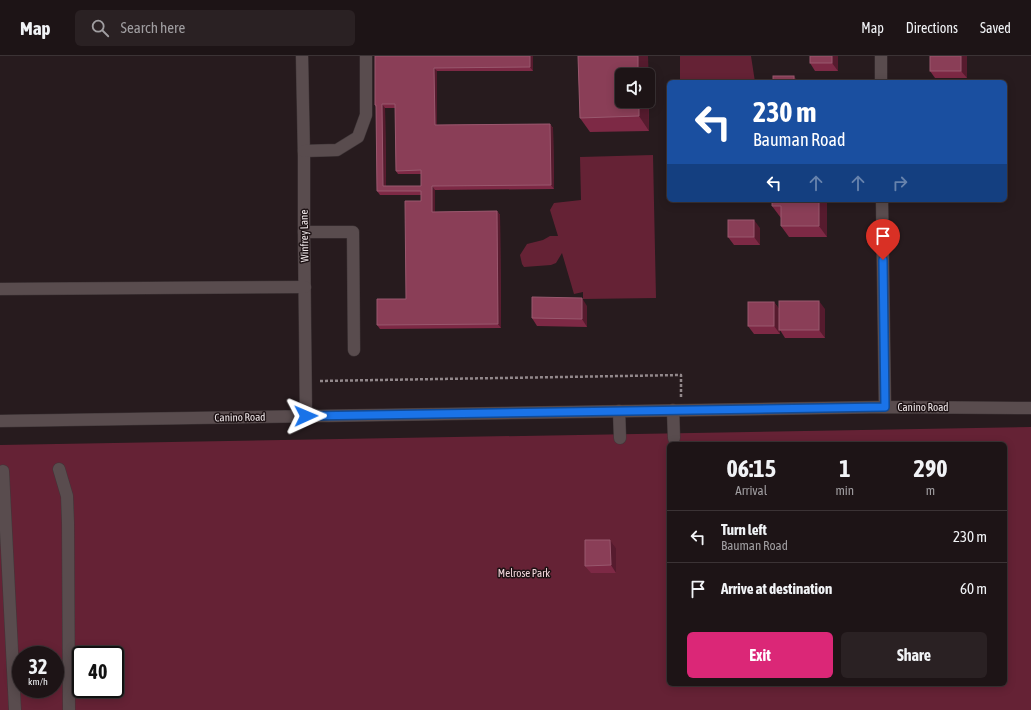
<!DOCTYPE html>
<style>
:root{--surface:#1d1416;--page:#2a2123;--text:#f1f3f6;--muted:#a09ea1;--line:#3b3335;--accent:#db2777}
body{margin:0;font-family:"Asap Condensed",sans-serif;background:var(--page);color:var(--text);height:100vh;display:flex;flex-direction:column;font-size:15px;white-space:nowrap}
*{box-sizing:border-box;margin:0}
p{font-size:13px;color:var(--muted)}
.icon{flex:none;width:22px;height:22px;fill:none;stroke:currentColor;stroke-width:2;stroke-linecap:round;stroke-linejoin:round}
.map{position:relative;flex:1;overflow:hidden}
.drawer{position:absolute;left:667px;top:386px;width:340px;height:244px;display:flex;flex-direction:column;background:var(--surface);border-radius:6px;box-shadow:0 2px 10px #0003,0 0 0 1px var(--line)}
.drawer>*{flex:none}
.top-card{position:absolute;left:667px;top:24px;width:340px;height:122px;border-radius:6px;box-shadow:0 2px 10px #0003,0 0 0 1px var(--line);background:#1a4fa0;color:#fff;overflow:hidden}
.controls{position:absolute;left:615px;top:12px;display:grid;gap:8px}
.controls a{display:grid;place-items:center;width:40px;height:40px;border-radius:6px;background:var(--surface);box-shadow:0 2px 10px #0003,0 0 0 1px var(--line);font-size:20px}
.speed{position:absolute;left:12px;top:590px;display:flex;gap:8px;font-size:20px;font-weight:700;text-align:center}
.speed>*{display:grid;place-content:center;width:52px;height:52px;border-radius:50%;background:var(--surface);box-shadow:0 2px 10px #0003,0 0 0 1px var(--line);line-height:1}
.speed small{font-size:10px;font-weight:400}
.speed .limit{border:2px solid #111;border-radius:6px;background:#fff;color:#111}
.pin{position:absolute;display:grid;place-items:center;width:34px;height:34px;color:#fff;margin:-41px -17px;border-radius:50% 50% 50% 0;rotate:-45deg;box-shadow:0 0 4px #0007}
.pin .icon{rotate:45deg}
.me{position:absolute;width:44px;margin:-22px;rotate:89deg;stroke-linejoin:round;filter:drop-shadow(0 0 3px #0008)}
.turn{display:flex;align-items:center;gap:14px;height:84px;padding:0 20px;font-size:18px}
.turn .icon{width:52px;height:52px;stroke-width:2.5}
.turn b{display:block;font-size:28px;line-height:34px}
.lanes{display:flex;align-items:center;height:38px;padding:0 20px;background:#0003;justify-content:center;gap:20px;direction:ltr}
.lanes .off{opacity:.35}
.eta{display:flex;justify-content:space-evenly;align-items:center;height:68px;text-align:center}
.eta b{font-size:24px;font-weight:700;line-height:28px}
.button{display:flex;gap:8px;margin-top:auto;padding:8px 20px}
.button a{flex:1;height:46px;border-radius:6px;background:var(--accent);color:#fff;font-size:16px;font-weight:700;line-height:46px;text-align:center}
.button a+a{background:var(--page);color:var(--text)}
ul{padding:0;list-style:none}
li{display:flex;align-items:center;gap:12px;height:52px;padding:0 20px;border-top:1px solid var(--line)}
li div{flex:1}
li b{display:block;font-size:15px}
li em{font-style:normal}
header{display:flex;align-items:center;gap:24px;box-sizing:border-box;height:56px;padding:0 20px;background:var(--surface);border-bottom:1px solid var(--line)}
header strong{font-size:19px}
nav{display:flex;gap:22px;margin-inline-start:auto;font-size:14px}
.search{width:280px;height:36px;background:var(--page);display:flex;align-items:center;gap:10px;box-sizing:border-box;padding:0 14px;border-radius:6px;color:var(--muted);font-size:15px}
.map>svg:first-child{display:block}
.green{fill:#652235;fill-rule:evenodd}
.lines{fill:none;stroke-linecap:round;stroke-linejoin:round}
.minor-casing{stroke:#403739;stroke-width:13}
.path{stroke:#92888b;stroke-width:2.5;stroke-dasharray:3 2;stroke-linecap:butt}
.minor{stroke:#594c4e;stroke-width:12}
.wall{fill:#7d2945;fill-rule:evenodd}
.shaded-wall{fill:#561b2e}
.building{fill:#8a3e57;stroke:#99586e;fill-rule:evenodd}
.route-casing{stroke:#114b97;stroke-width:10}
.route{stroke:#1a73e8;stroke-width:7}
.labels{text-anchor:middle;stroke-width:3;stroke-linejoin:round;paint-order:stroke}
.street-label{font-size:11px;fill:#eee6e8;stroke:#1d1214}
.park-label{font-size:11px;fill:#f3d7dc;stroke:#1d1214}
</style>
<header>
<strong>Map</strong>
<div class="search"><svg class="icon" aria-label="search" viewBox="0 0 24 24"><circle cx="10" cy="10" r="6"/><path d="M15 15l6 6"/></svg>Search here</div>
<nav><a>Map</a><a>Directions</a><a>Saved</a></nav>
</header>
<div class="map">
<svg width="1031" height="654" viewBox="0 0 1031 654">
<rect width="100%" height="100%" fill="#271b1e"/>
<!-- green -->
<g class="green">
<polygon points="680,0 751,0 755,26 680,26"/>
<polygon points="653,99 656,242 583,243 583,236 574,238 562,197 556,207 551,209 524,211 522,208 520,199 527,188 543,184 550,180 558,180 550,154 554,147 581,144 580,101"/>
<path d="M1031 371V654H0V389ZM669 388H1005V628H669ZM21 599H55V633H21ZM81 599H115V633H81Z"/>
</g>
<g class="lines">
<!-- minor casing -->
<g class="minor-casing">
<g id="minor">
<polyline points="302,0 304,101 304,176 306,360"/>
<polyline points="881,0 881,26"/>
<polyline points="304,95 337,94 358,81 366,59 366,0"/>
<polyline points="882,144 885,351"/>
<polyline points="304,176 353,176 354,294"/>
<polyline points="0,233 305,231"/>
<polyline points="673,354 674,382"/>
<polyline points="619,355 620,382"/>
<polyline points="0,365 885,351 1031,352"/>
<polyline points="59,413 67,440 68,467 69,654"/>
<polyline points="3,415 15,654"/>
</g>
</g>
<!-- path -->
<polyline class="path" points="320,325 681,319 681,341"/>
<!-- minor -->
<use href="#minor" class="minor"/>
</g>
<!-- wall -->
<g class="wall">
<path d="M375 0H533V15H437V69L550 68 553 72 554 133 435 134V156L497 155 500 159 501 272 380 273 377 269 406 243 421 145V139H380L377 135 376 51 375 49ZM385 52H395L396 115 398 118H421V130H386Z"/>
<polygon points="578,0 648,0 649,75 590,76 580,62"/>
<polygon points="838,0 838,15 815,15 810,7"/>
<polygon points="967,0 967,22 935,22 930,15"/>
<polygon points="772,144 826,144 827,146 827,181 789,181 781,170 781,162 772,150"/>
<polygon points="760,172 760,189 734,189 728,181"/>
<polygon points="774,246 779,253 825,253 825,282 785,282 780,274 780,278 754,278 748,270"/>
<polygon points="587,250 587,271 537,270 532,262"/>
<polygon points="610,484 616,492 616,517 591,517 585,510"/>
</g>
<!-- shaded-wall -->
<g class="shaded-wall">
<polygon points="530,0 533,0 533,15 530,11"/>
<polygon points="638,0 648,0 649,75 639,60 639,45 648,45 648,19 638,19"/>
<polygon points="832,0 838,0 838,15 832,7"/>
<polygon points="961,0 967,0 967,22 961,15"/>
<polygon points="434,12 437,15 437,73 435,69"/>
<polygon points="794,20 798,26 794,26"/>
<polygon points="382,48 385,52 386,134 383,130"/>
<polygon points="550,68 553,72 554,133 551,129"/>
<polygon points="432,130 435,134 435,160 432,156"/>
<polygon points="819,144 826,144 827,146 827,181 819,170"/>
<polygon points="497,155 500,159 501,272 498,268"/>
<polygon points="754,164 760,172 760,189 754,181"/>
<polygon points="582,242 587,250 587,271 582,263"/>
<polygon points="819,245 825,253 825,282 819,274"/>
<polygon points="774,246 780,254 780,278 774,270"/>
<polygon points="610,484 616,492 616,517 611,509"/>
</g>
<!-- building -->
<g class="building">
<path d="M375 0H530V11L434 12 435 69 550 68 551 129 432 130V156L497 155 498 268 377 269V243H406L405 145H421V135H377L376 49H375ZM382 48H395L396 115 421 114V130H383Z"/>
<polygon points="578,0 638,0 638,19 622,19 622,45 639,45 639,60 580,62"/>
<rect x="810" y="0" width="22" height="7"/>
<rect x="930" y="0" width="31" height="15"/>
<rect x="773" y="20" width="21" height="6"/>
<polygon points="772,144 819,144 819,170 781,170 781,150 772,150"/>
<rect x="728" y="164" width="26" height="17"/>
<polygon points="532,241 582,242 582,263 532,262"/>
<rect x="779" y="245" width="40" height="29"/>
<rect x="748" y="246" width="26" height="24"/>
<polygon points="585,484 610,484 611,509 585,510"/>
</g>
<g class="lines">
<!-- route casing -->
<g class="route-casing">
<polyline id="route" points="306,360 885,351 883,204"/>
</g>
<!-- route -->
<use href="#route" class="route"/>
</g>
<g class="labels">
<!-- street labels -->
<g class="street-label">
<text transform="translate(304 180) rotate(-91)" y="4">Winfrey Lane</text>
<text x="923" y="355">Canino Road</text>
<text transform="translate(240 361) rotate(-1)" y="4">Canino Road</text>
</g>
<!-- park labels -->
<g class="park-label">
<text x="524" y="521">Melrose Park</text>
</g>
</g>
</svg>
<div class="controls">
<a><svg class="icon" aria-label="sound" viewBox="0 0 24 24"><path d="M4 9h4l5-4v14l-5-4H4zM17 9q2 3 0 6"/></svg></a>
</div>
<div class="speed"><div>32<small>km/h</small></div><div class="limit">40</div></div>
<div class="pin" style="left:883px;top:204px;background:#d93025"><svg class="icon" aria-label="arrive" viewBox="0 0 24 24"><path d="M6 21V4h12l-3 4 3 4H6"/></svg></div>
<svg class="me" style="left:306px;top:360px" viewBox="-20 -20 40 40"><path d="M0-17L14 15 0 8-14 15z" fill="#1a73e8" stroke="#fff" stroke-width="4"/></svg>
<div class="top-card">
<div class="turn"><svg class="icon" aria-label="left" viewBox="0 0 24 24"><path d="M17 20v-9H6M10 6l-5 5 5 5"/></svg><div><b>230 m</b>Bauman Road</div></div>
<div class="lanes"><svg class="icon" aria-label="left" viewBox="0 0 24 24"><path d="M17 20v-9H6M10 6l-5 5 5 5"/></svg><svg class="icon off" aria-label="ahead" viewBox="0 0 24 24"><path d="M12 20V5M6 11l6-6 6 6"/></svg><svg class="icon off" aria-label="ahead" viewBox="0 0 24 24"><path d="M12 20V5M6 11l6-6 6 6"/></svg><svg class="icon off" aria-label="right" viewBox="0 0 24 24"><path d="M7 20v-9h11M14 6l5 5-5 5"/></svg></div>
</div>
<section class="drawer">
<div class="eta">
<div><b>06:15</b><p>Arrival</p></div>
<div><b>1</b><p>min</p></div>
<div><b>290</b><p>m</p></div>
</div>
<ul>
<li><svg class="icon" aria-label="left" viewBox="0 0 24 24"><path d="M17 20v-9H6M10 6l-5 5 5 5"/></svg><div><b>Turn left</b><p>Bauman Road</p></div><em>230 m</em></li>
<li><svg class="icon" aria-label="arrive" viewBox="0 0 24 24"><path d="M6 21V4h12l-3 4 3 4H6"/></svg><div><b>Arrive at destination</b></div><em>60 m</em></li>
</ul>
<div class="button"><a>Exit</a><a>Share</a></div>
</section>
</div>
